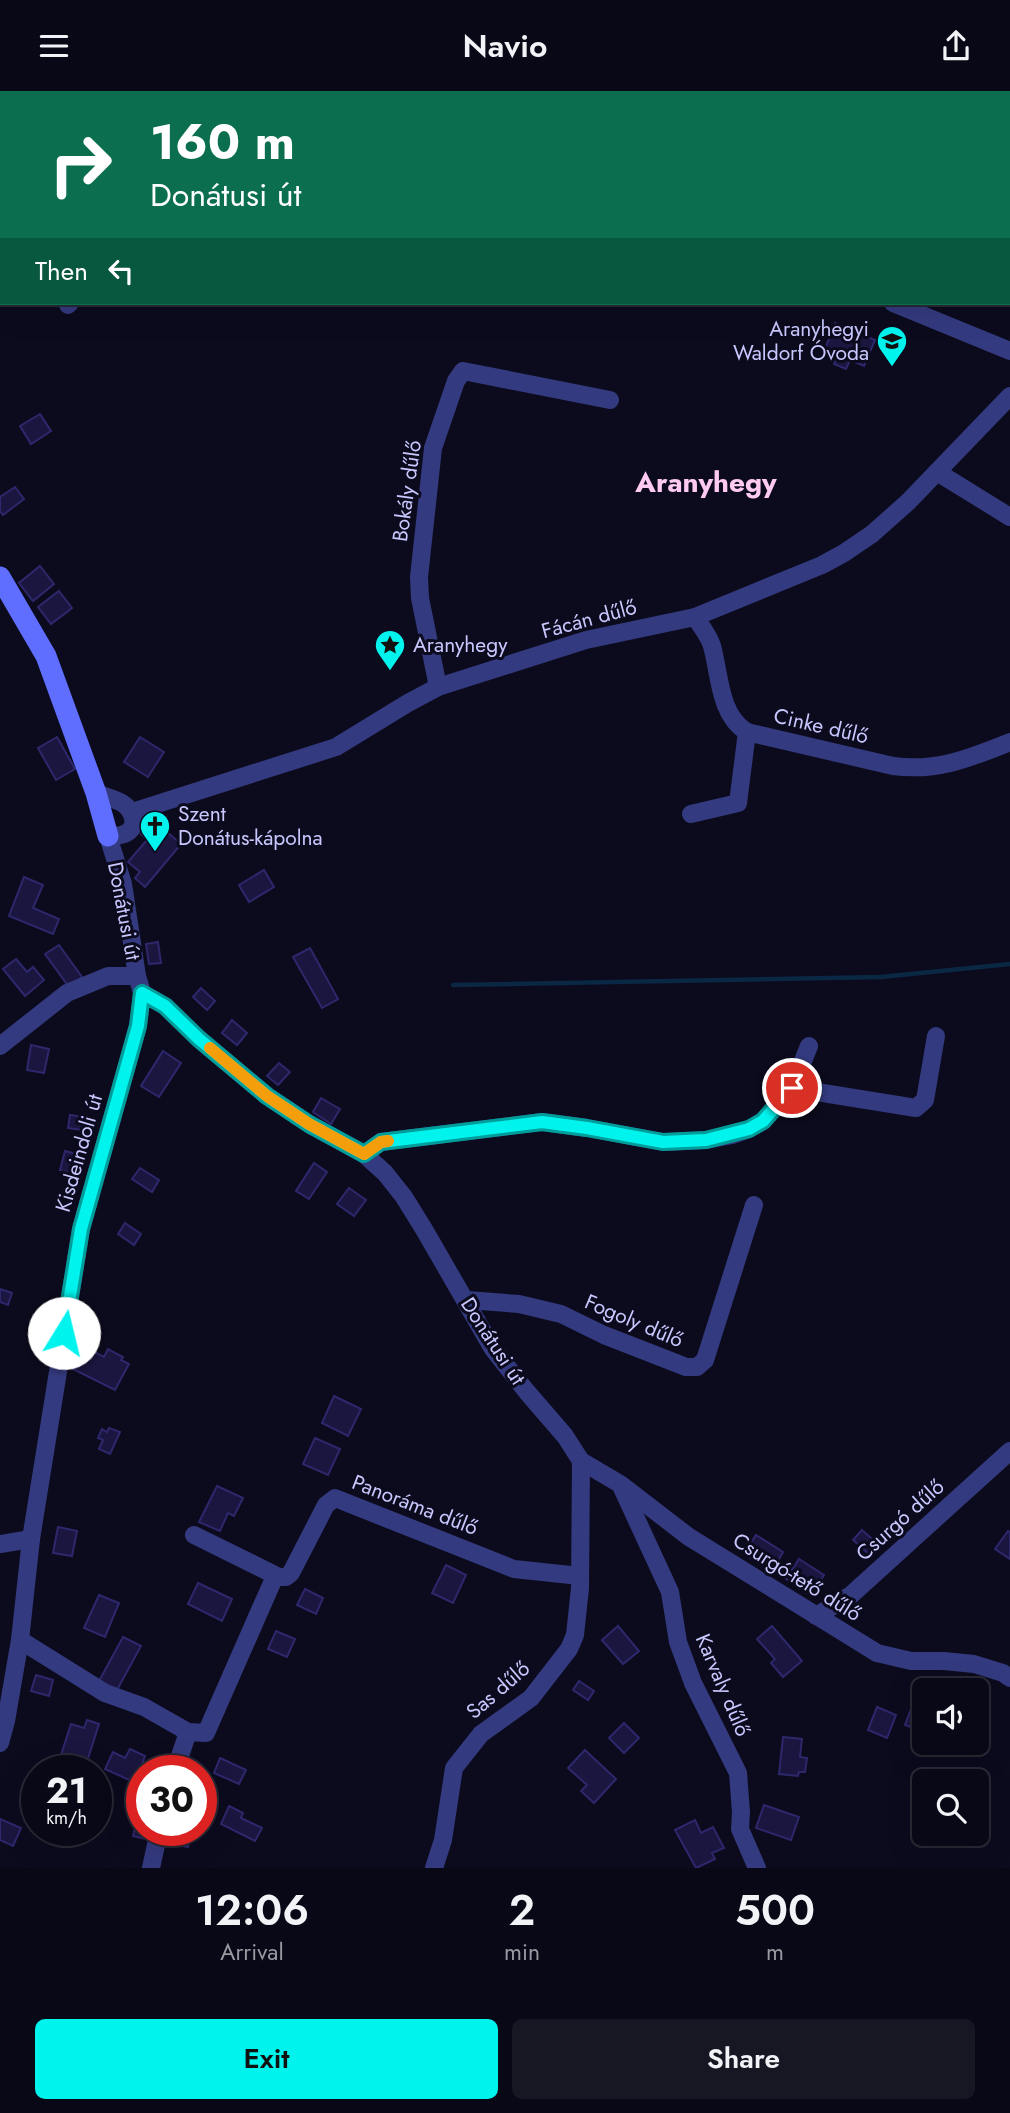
<!DOCTYPE html>
<meta charset="utf-8">
<style>
:root{--surface:#090816;--page:#171623;--text:#f1f3f6;--muted:#999aa1;--line:#292935;--accent:#00f3ed}
body{margin:0;font-family:Jost,sans-serif;background:var(--page);color:var(--text);height:100vh;display:flex;flex-direction:column;font-size:26px;white-space:nowrap}
*{box-sizing:border-box;margin:0}
p{font-size:23px;color:var(--muted)}
.icon{flex:none;width:38px;height:38px;fill:none;stroke:currentColor;stroke-width:2;stroke-linecap:round;stroke-linejoin:round}
.map{position:relative;height:1777px;overflow:hidden}
.details{display:flex;flex-direction:column;background:var(--surface);flex:1}
.details>*{flex:none}
.guide{position:absolute;left:0px;top:0px;width:1012px;height:214px;box-shadow:0 7px 28px #0002,0 0 0 2px var(--line);background:#0b6e4f;color:#fff;overflow:hidden}
.tools{position:absolute;left:912px;top:1587px;display:grid;gap:14px}
.tools a{display:grid;place-items:center;width:77px;height:77px;border-radius:10px;background:var(--surface);box-shadow:0 7px 28px #0002,0 0 0 2px var(--line);font-size:35px}
.speed{position:absolute;left:21px;top:1664px;display:flex;gap:14px;font-size:35px;font-weight:700;text-align:center}
.speed>*{display:grid;place-content:center;width:91px;height:91px;border-radius:50%;background:var(--surface);box-shadow:0 7px 28px #0002,0 0 0 2px var(--line);line-height:1}
.speed small{font-size:18px;font-weight:400}
.speed .limit{border:10px solid #d22;background:#fff;color:#111}
.pin{position:absolute;display:grid;place-items:center;width:60px;height:60px;color:#fff;margin:-30px;border:4px solid #fff;border-radius:50%;box-shadow:0 2px 7px #0007}
.me{position:absolute;width:77px;margin:-38px;rotate:9deg;stroke-linejoin:round;filter:drop-shadow(0 0 5px #0008)}
.turn{display:flex;align-items:center;gap:24px;height:147px;padding:0 35px;font-size:32px}
.turn .icon{width:91px;height:91px;stroke-width:2.5}
.turn b{display:block;font-size:49px;line-height:60px}
.then{display:flex;align-items:center;height:66px;padding:0 35px;background:#0003;gap:14px;font-size:26px}
.eta{display:flex;justify-content:space-evenly;align-items:center;height:119px;text-align:center}
.eta b{font-size:42px;font-weight:600;line-height:49px}
.action{display:flex;gap:14px;margin-top:auto;padding:14px 35px}
.action a{flex:1;height:80px;border-radius:10px;background:var(--accent);color:#111;font-size:28px;font-weight:600;line-height:80px;text-align:center}
.action a+a{background:var(--page);color:var(--text)}
header{display:flex;justify-content:space-between;align-items:center;height:91px;padding:0 35px;background:var(--surface);font-size:32px;font-weight:600}
.map>svg:first-child{display:block}
.lines{fill:none;stroke-linecap:round;stroke-linejoin:round}
.stream{stroke:#0a2743;stroke-width:4.5}
.building{fill:#1a163f;stroke:#2d286c;stroke-width:2}
.street{stroke:#343a7f;stroke-width:18}
.secondary{stroke:#5f6eff;stroke-width:21}
.route-casing{stroke:#009e9a;stroke-width:18}
.route{stroke:#00f3ed;stroke-width:12}
.slow{stroke:#f59e0b;stroke-width:12}
.labels{text-anchor:middle;stroke-width:6;stroke-linejoin:round;paint-order:stroke}
.poi-label{font-size:21px;fill:#c8c8ff;stroke:#0c0b1e;text-anchor:start}
.street-label{font-size:21px;fill:#c8c8ff;stroke:#0c0b1e}
.district-label{font-size:28px;font-weight:bold;fill:#ffcaf2;stroke:#0c0b1e}
</style>
<header><svg class="icon" aria-label="menu" viewBox="0 0 24 24"><path d="M4 6h16M4 12h16M4 18h16"/></svg>Navio<svg class="icon" aria-label="share" viewBox="0 0 24 24"><path d="M12 15V3M7 8l5-5 5 5M5 13v7h14v-7"/></svg></header>
<div class="map">
<svg width="1010" height="1777" viewBox="0 0 1010 1777">
<rect width="100%" height="100%" fill="#0c0b1e"/>
<g class="lines">
<!-- stream -->
<polyline class="stream" points="453,894 881,886 1010,873"/>
</g>
<!-- building -->
<g class="building">
<polygon points="835,232 875,249 864,275 850,269 846,278 834,273 838,264 825,258"/>
<polygon points="40,323 51,340 31,353 20,335"/>
<polygon points="15,396 24,408 3,424 0,420 0,406"/>
<polygon points="40,475 54,493 33,510 19,492"/>
<polygon points="59,500 72,517 51,533 38,516"/>
<polygon points="57,646 75,678 56,689 38,657"/>
<polygon points="140,646 164,661 148,686 124,671"/>
<polygon points="153,729 181,753 145,796 135,787 140,781 128,771 147,749 141,743"/>
<polygon points="264,779 274,796 249,811 239,794"/>
<polygon points="24,786 43,794 33,817 59,828 53,843 9,825"/>
<polygon points="158,851 161,872 149,873 146,853"/>
<polygon points="59,854 82,886 69,896 45,863"/>
<polygon points="310,857 338,908 322,917 293,866"/>
<polygon points="16,868 27,881 33,876 44,889 25,905 3,878"/>
<polygon points="201,897 215,910 207,919 193,906"/>
<polygon points="232,929 247,942 237,954 222,942"/>
<polygon points="31,954 49,958 44,982 27,979"/>
<polygon points="163,960 181,972 159,1006 141,995"/>
<polygon points="279,972 290,981 278,994 267,985"/>
<polygon points="321,1007 340,1018 331,1033 313,1021"/>
<polygon points="70,1024 90,1027 89,1040 68,1037"/>
<polygon points="65,1060 84,1065 79,1084 60,1079"/>
<polygon points="314,1072 327,1081 309,1108 296,1100"/>
<polygon points="140,1077 159,1089 152,1101 132,1088"/>
<polygon points="349,1097 366,1109 354,1125 337,1113"/>
<polygon points="125,1132 141,1143 134,1154 118,1143"/>
<polygon points="0,1198 12,1202 8,1214 0,1211"/>
<polygon points="84,1256 104,1266 108,1258 123,1266 121,1269 129,1273 115,1299 73,1278"/>
<polygon points="334,1305 361,1318 348,1345 322,1332"/>
<polygon points="109,1337 120,1341 110,1363 99,1358 103,1349 98,1347 102,1338 107,1341"/>
<polygon points="315,1347 340,1358 328,1384 303,1373"/>
<polygon points="217,1395 243,1407 234,1425 228,1422 220,1440 199,1431"/>
<polygon points="58,1436 77,1440 72,1465 53,1462"/>
<polygon points="862,1439 879,1454 870,1464 853,1449"/>
<polygon points="1008,1440 1010,1441 1010,1468 995,1458"/>
<polygon points="756,1444 783,1461 772,1480 744,1463"/>
<polygon points="799,1468 824,1484 811,1504 786,1488"/>
<polygon points="446,1474 466,1484 453,1512 432,1502"/>
<polygon points="198,1492 232,1508 222,1530 188,1513"/>
<polygon points="305,1498 323,1507 316,1523 297,1514"/>
<polygon points="99,1504 119,1512 105,1546 84,1537"/>
<polygon points="618,1535 639,1560 623,1573 602,1549"/>
<polygon points="772,1535 802,1570 783,1586 771,1572 775,1568 757,1548"/>
<polygon points="276,1540 295,1548 287,1566 268,1558"/>
<polygon points="123,1546 141,1555 117,1599 99,1590"/>
<polygon points="36,1584 53,1589 49,1605 31,1600"/>
<polygon points="579,1590 594,1600 588,1609 573,1599"/>
<polygon points="916,1605 924,1608 924,1641 905,1634"/>
<polygon points="877,1616 896,1624 887,1647 868,1639"/>
<polygon points="87,1629 99,1633 84,1680 62,1680 66,1666 61,1664 71,1633 84,1637"/>
<polygon points="624,1632 639,1647 624,1662 609,1647"/>
<polygon points="783,1646 802,1648 800,1666 807,1667 805,1681 799,1681 798,1685 779,1683"/>
<polygon points="130,1658 145,1665 141,1676 150,1680 142,1680 142,1691 138,1689 136,1692 105,1678 113,1661 125,1667"/>
<polygon points="585,1659 616,1688 594,1712 581,1700 587,1694 568,1677"/>
<polygon points="220,1667 246,1679 239,1693 214,1682"/>
<polygon points="764,1714 799,1726 791,1749 756,1737"/>
<polygon points="229,1715 243,1722 241,1727 262,1737 255,1750 221,1733"/>
<polygon points="139,1723 142,1723 142,1740 148,1740 146,1748 133,1745"/>
<polygon points="0,1728 21,1737 13,1755 0,1749"/>
<polygon points="695,1729 701,1742 713,1736 724,1757 712,1762 715,1768 696,1777 675,1739"/>
<polygon points="172,1740 191,1741 188,1756 168,1752"/>
</g>
<g class="lines">
<!-- street -->
<g class="street">
<polyline points="619,0 621,2"/>
<polyline points="1004,0 1010,2"/>
<polyline points="214,2 215,0"/>
<polyline points="836,2 837,0"/>
<polyline points="893,212 1010,260"/>
<polyline points="68,214 70,212"/>
<polyline points="937,381 1010,426"/>
<path d="M695 526C701 535 709 545 712 555 720 584 719 624 747 641L893 675C937 681 970 667 1010 651"/>
<polyline points="438,596 420,507 419,486 433,357 456,290 463,280 610,309"/>
<path d="M96 702C104 705 115 708 122 712 133 719 140 737 124 743 120 745 113 745 108 745L123 793 137 885 142 902 165 915 199 948 267 1005 309 1033 364 1063 385 1082 404 1106 425 1140 493 1258 527 1301 565 1345 581 1370 620 1393 689 1446 877 1562 911 1570H944L974 1573 1003 1582 1010 1587"/>
<polyline points="132,721 336,656 408,612 438,596 586,549 695,526 822,474 844,462 872,443 908,411 1010,305"/>
<polyline points="691,723 738,712 747,641"/>
<polyline points="0,955 67,902 108,885 137,885"/>
<polyline points="792,997 916,1017 925,1009 936,945"/>
<polyline points="364,1063 381,1051 542,1031 587,1037 663,1051 706,1049 732,1044 749,1038 763,1030 792,997 809,955"/>
<polyline points="467,1209 519,1213 561,1223 604,1244 686,1276 697,1276 705,1269 754,1114"/>
<polyline points="622,1397 670,1501 678,1551 693,1592 738,1682 741,1721 740,1738 757,1777"/>
<polyline points="194,1444 279,1486 286,1486 291,1482 326,1414 335,1407 514,1478 580,1485"/>
<polyline points="0,1453 31,1448"/>
<polyline points="816,1525 851,1504 1010,1360"/>
<polyline points="20,1549 105,1602 144,1616 188,1641 206,1642 275,1485"/>
<polyline points="0,1652 6,1630 20,1549 31,1448 81,1138 138,935 142,902"/>
<polyline points="175,1680 188,1641"/>
<polyline points="151,1777 159,1740"/>
<polyline points="434,1777 443,1749 454,1677 481,1643 531,1607 569,1558 575,1544 580,1497 581,1370"/>
</g>
<!-- secondary -->
<polyline class="secondary" points="0,486 46,565 96,702 108,745"/>
</g>
<g class="lines">
<!-- route casing -->
<g class="route-casing">
<polyline id="route" points="64,1242 81,1138 138,935 142,902 165,915 199,948 267,1005 309,1033 364,1063 381,1051 542,1031 587,1037 663,1051 706,1049 749,1038 763,1030 792,997"/>
</g>
<!-- route -->
<use href="#route" class="route"/>
<!-- slow -->
<polyline class="slow" points="210,957 267,1005 309,1033 364,1063 381,1051 388,1050"/>
</g>
<!-- icons -->
<defs>
<g id="school-pin" transform="scale(1.575)"><path d="M0 17L-7.5 6A9.5 9.5 0 1 1 7.5 6Z" fill="#00f3ed" stroke="#0c0b1e"/><path d="M0-5L7-2L0 1L-7-2ZM-4 1L0 2.5L4 1V4Q0 6-4 4Z" fill="#111"/></g>
<g id="sight-pin" transform="scale(1.575)"><path d="M0 17L-7.5 6A9.5 9.5 0 1 1 7.5 6Z" fill="#00f3ed" stroke="#0c0b1e"/><path d="M0-6L1.8-2.2L6-1.7L2.9 1.2L3.7 5.4L0 3.3L-3.7 5.4L-2.9 1.2L-6-1.7L-1.8-2.2Z" fill="#111"/></g>
<g id="church-pin" transform="scale(1.575)"><path d="M0 17L-7.5 6A9.5 9.5 0 1 1 7.5 6Z" fill="#00f3ed" stroke="#0c0b1e"/><path d="M-1.2-6h2.4v3.5h3.3v2.4h-3.3V6h-2.4V-.1h-3.3v-2.4h3.3Z" fill="#111"/></g>
</defs>
<g fill-rule="evenodd">
<use href="#school-pin" x="892" y="250"/>
<use href="#sight-pin" x="390" y="554"/>
<use href="#church-pin" x="155" y="735"/>
</g>
<g class="labels">
<!-- poi labels -->
<g class="poi-label">
<text x="869" y="245" text-anchor="end">Aranyhegyi<tspan x="869" dy="24">Waldorf Óvoda</tspan></text>
<text x="413" y="561">Aranyhegy</text>
<text x="178" y="730">Szent<tspan x="178" dy="24">Donátus-kápolna</tspan></text>
</g>
<!-- street labels -->
<g class="street-label">
<text transform="translate(407 400) rotate(-82)" y="7">Bokály dűlő</text>
<text transform="translate(589 528) rotate(-15)" y="7">Fácán dűlő</text>
<text transform="translate(821 635) rotate(13)" y="7">Cinke dűlő</text>
<text transform="translate(124 820) rotate(79)" y="7">Donátusi út</text>
<text transform="translate(79 1062) rotate(-74)" y="7">Kisdeindoli út</text>
<text transform="translate(634 1230) rotate(23)" y="7">Fogoly dűlő</text>
<text transform="translate(493 1250) rotate(57)" y="7">Donátusi út</text>
<text transform="translate(415 1414) rotate(21)" y="7">Panoráma dűlő</text>
<text transform="translate(900 1429) rotate(-42)" y="7">Csurgó dűlő</text>
<text transform="translate(797 1486) rotate(32)" y="7">Csurgó-tető dűlő</text>
<text transform="translate(723 1594) rotate(67)" y="7">Karvaly dűlő</text>
<text transform="translate(498 1599) rotate(-41)" y="7">Sas dűlő</text>
</g>
<!-- district labels -->
<g class="district-label">
<text x="706" y="401">Aranyhegy</text>
</g>
</g>
</svg>
<div class="tools">
<a><svg class="icon" aria-label="sound" viewBox="0 0 24 24"><path d="M4 9h4l5-4v14l-5-4H4zM17 9q2 3 0 6"/></svg></a>
<a><svg class="icon" aria-label="search" viewBox="0 0 24 24"><circle cx="10" cy="10" r="6"/><path d="M15 15l6 6"/></svg></a>
</div>
<div class="speed"><div>21<small>km/h</small></div><div class="limit">30</div></div>
<div class="pin" style="left:792px;top:997px;background:#d93025"><svg class="icon" aria-label="arrive" viewBox="0 0 24 24"><path d="M6 21V4h12l-3 4 3 4H6"/></svg></div>
<svg class="me" style="left:64px;top:1242px" viewBox="-20 -20 40 40"><circle r="19" fill="#fff"/><path d="M0-13L10 11 0 6-10 11z" fill="#00f3ed"/></svg>
<div class="guide">
<div class="turn"><svg class="icon" aria-label="right" viewBox="0 0 24 24"><path d="M7 20v-9h11M14 6l5 5-5 5"/></svg><div><b>160 m</b>Donátusi út</div></div>
<div class="then">Then<svg class="icon" aria-label="left" viewBox="0 0 24 24"><path d="M17 20v-9H6M10 6l-5 5 5 5"/></svg></div>
</div>
</div>
<section class="details">
<div class="eta">
<div><b>12:06</b><p>Arrival</p></div>
<div><b>2</b><p>min</p></div>
<div><b>500</b><p>m</p></div>
</div>
<div class="action"><a>Exit</a><a>Share</a></div>
</section>
